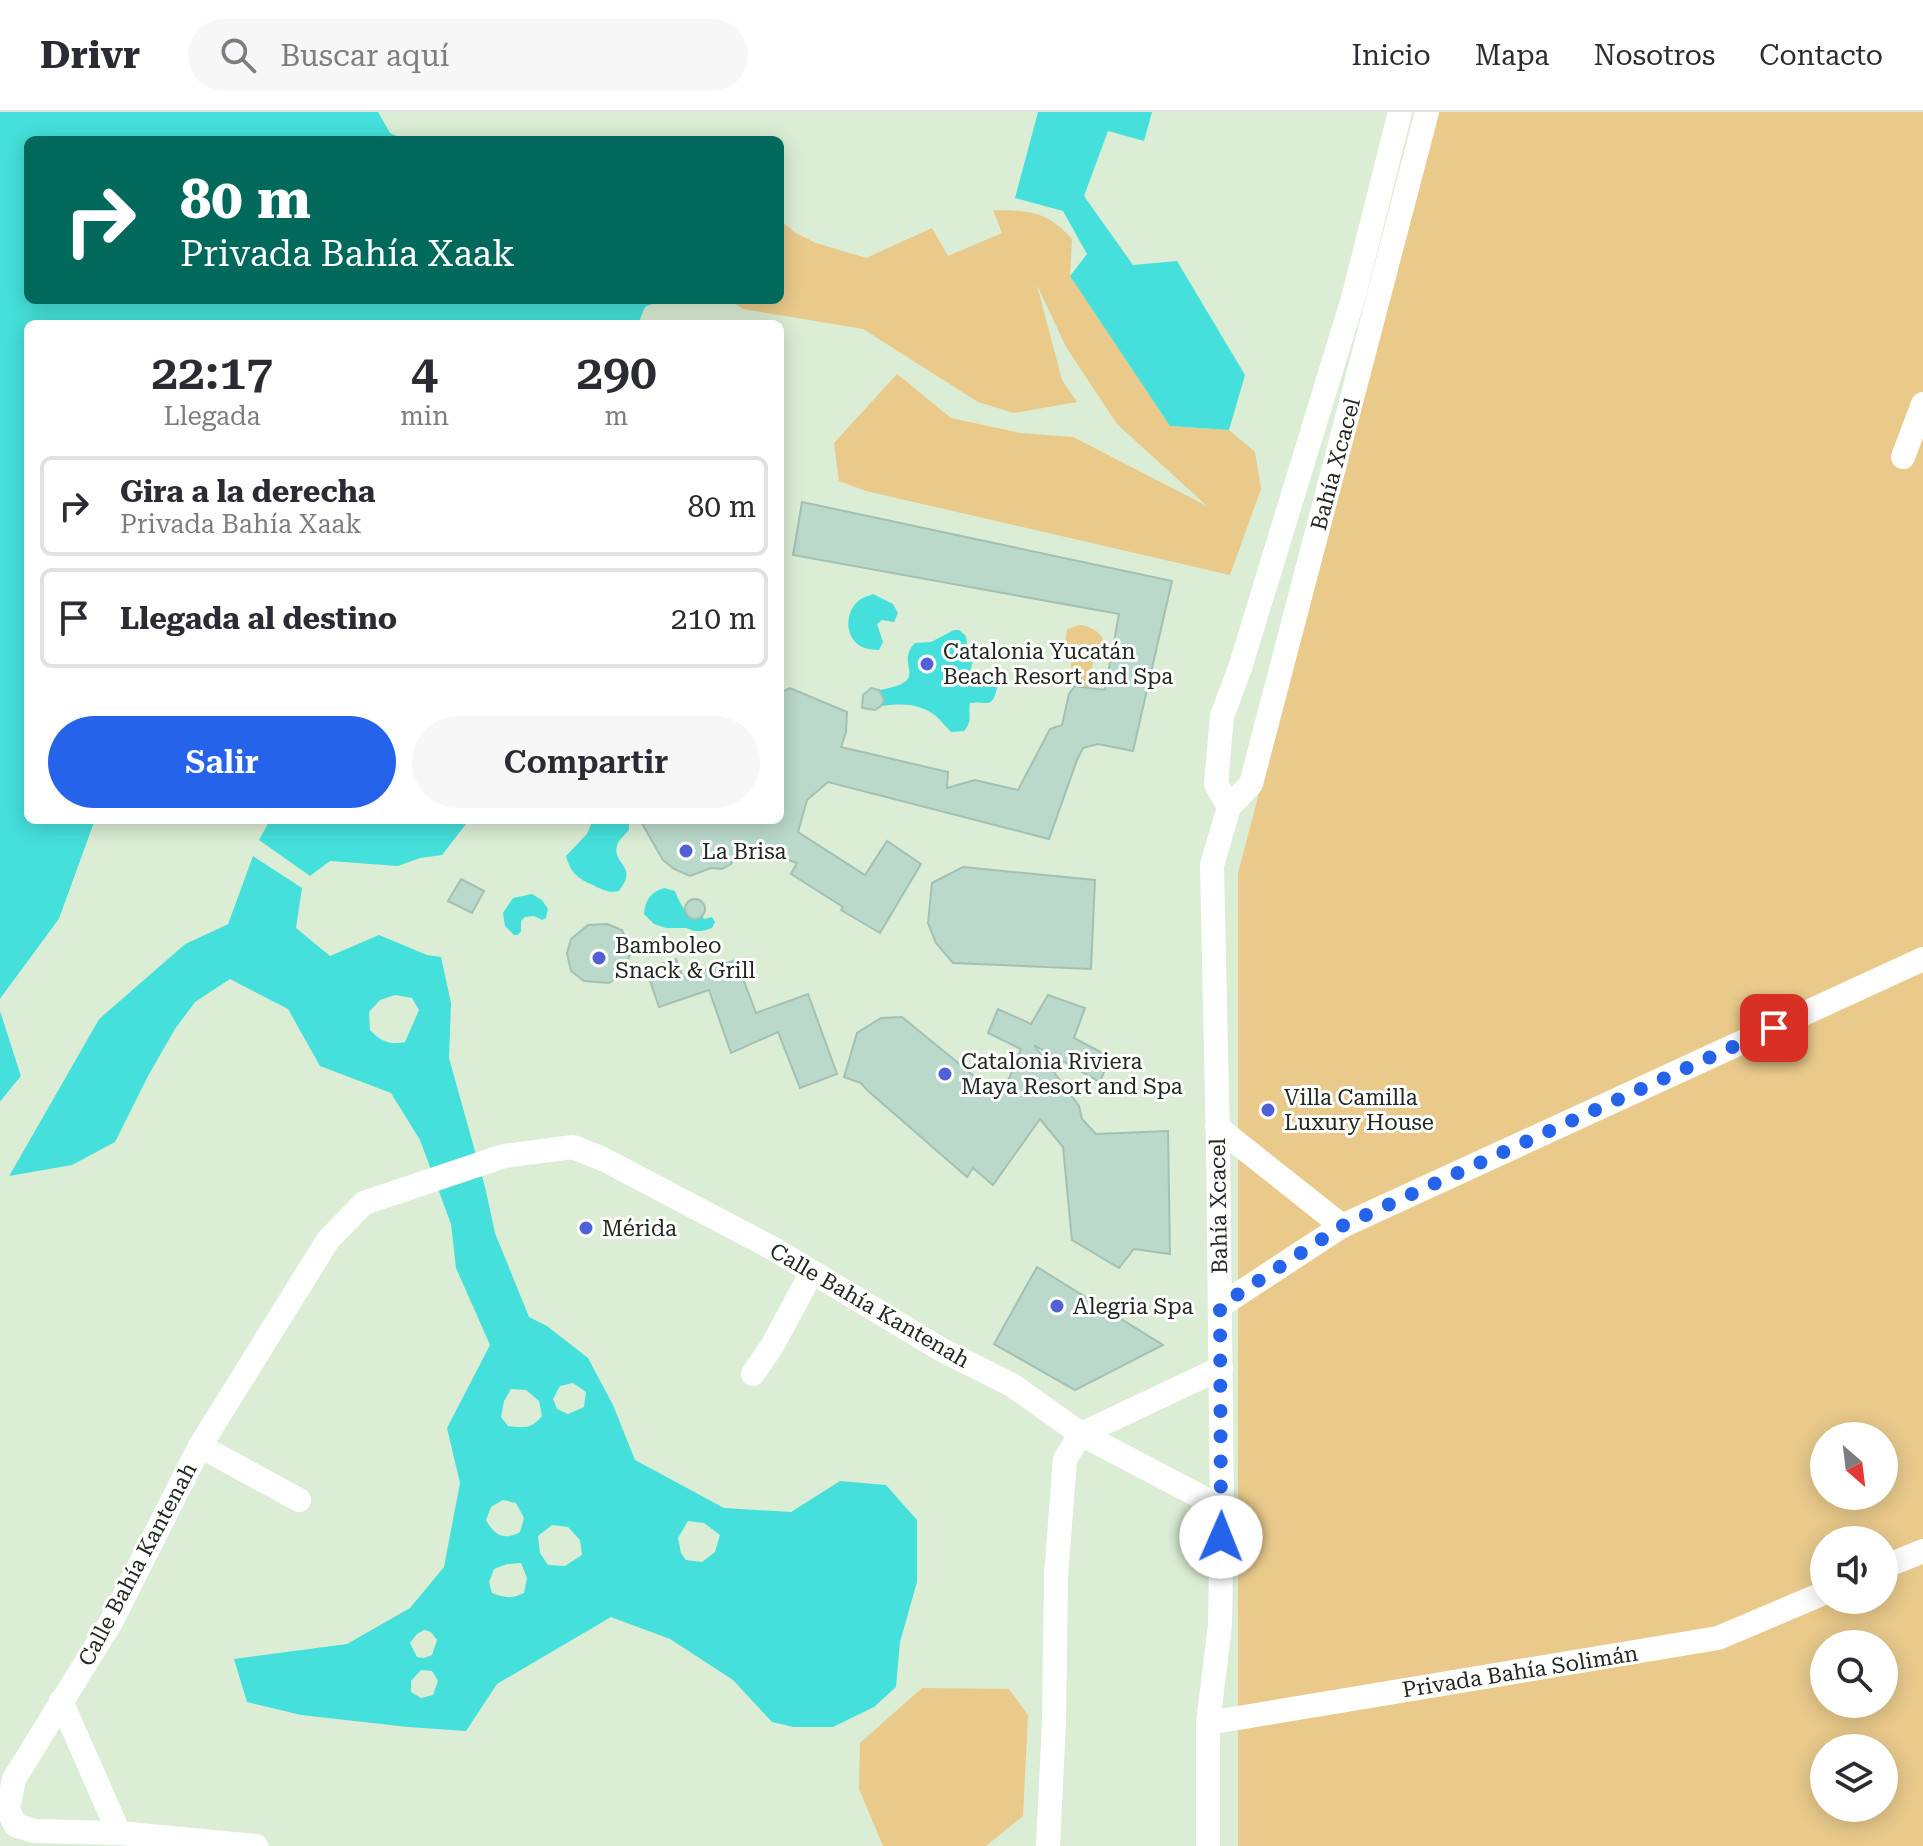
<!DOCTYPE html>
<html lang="es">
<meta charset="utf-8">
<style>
:root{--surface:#fff;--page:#f7f7f7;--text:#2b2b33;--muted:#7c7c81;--line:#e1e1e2;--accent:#2563eb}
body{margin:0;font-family:"Roboto Serif",serif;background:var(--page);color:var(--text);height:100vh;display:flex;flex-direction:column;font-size:30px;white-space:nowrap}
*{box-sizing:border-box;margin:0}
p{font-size:26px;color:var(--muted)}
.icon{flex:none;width:44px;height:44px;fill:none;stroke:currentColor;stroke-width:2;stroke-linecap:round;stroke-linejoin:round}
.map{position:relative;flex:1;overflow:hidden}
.details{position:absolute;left:24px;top:208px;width:760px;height:504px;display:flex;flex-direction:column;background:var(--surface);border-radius:12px;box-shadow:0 4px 20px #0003}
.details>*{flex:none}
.hud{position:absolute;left:24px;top:24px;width:760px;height:168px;border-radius:12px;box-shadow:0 4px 20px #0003;background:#00695c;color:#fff;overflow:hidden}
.needle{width:52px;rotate:152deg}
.buttons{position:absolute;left:1810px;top:1310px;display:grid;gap:16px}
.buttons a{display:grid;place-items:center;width:88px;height:88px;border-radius:50%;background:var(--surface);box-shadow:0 4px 20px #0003;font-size:40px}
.pin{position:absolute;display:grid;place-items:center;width:68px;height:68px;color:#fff;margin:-34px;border-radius:16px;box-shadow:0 4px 12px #0006}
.me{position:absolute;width:88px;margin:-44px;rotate:1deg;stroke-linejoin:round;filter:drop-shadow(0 0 6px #0008)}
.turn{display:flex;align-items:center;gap:28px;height:168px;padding:0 24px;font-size:36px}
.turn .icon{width:104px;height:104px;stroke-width:2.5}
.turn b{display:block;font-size:56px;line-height:68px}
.eta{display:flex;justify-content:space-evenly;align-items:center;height:136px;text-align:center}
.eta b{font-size:48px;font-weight:600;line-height:56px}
.primary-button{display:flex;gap:16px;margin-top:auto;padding:16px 24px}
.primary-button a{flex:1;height:92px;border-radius:48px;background:var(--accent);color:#fff;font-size:32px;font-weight:600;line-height:92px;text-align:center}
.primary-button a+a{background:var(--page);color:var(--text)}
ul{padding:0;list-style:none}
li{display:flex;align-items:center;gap:24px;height:100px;margin:0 16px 12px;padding:0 8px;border:4px solid var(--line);border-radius:12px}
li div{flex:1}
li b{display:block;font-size:30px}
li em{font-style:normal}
header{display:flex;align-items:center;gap:48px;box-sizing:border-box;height:112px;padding:0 40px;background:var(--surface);border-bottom:2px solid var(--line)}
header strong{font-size:38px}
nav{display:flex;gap:44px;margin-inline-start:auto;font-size:28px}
.search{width:560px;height:72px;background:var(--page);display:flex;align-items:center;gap:20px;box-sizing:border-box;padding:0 28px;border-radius:44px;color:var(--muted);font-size:30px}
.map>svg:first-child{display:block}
.green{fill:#e9ca8b;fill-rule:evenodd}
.water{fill:#45e0db;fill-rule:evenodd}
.pier{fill:#dbedd4}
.building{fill:#bad9ca;stroke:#a3c1b3;stroke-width:2}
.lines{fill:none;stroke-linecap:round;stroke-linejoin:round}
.minor{stroke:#fff;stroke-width:24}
.route{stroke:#2563eb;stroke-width:14;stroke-dasharray:0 25.2}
.poi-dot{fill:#5060d5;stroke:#fff;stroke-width:3}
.labels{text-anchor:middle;stroke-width:6;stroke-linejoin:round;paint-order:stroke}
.street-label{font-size:22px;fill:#21281e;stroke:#fff}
.poi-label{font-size:22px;fill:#21281e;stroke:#fff;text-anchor:start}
</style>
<header>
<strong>Drivr</strong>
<div class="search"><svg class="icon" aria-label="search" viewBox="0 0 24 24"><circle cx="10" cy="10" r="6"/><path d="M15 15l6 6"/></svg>Buscar aquí</div>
<nav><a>Inicio</a><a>Mapa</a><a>Nosotros</a><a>Contacto</a></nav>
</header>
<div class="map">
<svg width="1923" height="1734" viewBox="0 0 1923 1734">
<rect width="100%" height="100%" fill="#dbedd4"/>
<!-- green -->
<g class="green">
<path d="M1438 0H1923V1734H1238V761ZM1824 1324H1884V1384H1824ZM1824 1428H1884V1488H1824ZM1824 1532H1884V1592H1824ZM1824 1636H1884V1696H1824Z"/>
<path d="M993 98C1029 99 1046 98 1072 127L1070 164 1170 314 1229 318 1255 340 1261 377 1230 463 866 379 839 369 834 331 897 262 951 306 1020 321 1073 325 1207 394 1117 312 1066 235 1037 173 1062 268 1077 290 1014 301 978 290 863 217 743 197 730 188H780V108L794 120 816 131 866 146 932 116 948 144 1002 121Z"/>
<path d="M1080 513C1091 514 1109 523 1102 538 1100 542 1095 544 1094 549 1091 556 1090 567 1089 575L1075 574 1071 554 1072 545 1065 533 1067 517Z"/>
<polygon points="922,1576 1009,1577 1028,1603 1023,1704 986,1734 883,1734 859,1677 860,1631"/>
</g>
<!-- water -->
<g class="water">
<polygon points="0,0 378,0 390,21 405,28 28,28 28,188 661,188 645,195 638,212 28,212 28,708 95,708 59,807 0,887"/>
<polygon points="1038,0 1152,0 1144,29 1108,19 1084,84 1133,153 1177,149 1245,263 1229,318 1170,314 1070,164 1087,142 1063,99 1015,86"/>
<path d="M873 482 893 492 898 501 894 510 882 508 877 512 883 530 879 538C877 538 867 537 865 536 844 529 843 499 861 487 863 485 870 484 873 482Z"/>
<path d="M954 518H959L966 524 968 539 974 545 970 559C983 563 992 562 997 576 992 599 985 588 970 591 968 603 973 609 964 619L951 620C946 615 942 610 937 605 921 591 901 591 881 594L884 588 879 578C934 569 893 553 915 531L931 530Z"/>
<polygon points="270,708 469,708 442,743 420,746 398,754 330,749 310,764 259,728"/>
<path d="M593 708H629V718C626 722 622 725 619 729 607 752 641 752 619 779 607 781 603 778 593 773 578 767 570 760 566 744L587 722Z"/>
<path d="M253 744 302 776 296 816 330 844 379 823 427 843 441 845 451 891 449 946 485 1075 495 1121 529 1205 547 1214 588 1246 613 1293 635 1348 724 1396 791 1400 840 1369 886 1373 917 1408V1470L900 1530 896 1575 874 1595 833 1615H793L772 1610 733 1568 670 1527 611 1505 497 1572 466 1619 408 1615 301 1603 247 1590 234 1547 347 1532 410 1496 444 1455 460 1371 447 1316 490 1233 456 1156 451 1112 420 1028 391 981 320 954 288 897 230 867 195 890 175 917 148 964 115 1030 72 1053 9 1064 99 907 185 832 228 812ZM395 883 412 886 419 898 405 930C389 933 382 930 370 918L369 900 380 888ZM573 1271 586 1280 584 1295 568 1302 557 1297 553 1287 560 1274ZM511 1277 526 1278 539 1289 542 1304C531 1317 524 1316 508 1314L501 1305 504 1289ZM503 1388 516 1391 524 1406 520 1420C504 1429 494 1423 486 1408L491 1395ZM688 1409 704 1411 720 1423 715 1440 702 1450 686 1448 681 1441 678 1426ZM552 1413 568 1415 580 1428 582 1443 565 1454 548 1453 540 1441 538 1424ZM521 1451 527 1466 524 1481C511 1487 505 1486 492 1481L489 1470 494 1457 507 1452ZM424 1518 431 1520 437 1528 432 1543 424 1546 417 1545 410 1531 417 1522ZM421 1558 432 1559 438 1569 433 1583 421 1586 411 1580V1569Z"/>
<path d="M664 776 675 779C679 789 685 803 696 807L702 804 704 807 712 805 715 810 712 816 702 819H694L686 816H666L654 812 644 802C645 788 651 780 664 776Z"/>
<polygon points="532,782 542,788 548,797 546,806 542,808 534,804 525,805 521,809 521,819 518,823 514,823 505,814 503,801 513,786"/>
<polygon points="0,899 21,964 0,990"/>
</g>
<!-- pier -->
<g class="pier">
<polygon points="95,708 99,708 62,809 3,889 0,891 0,887 59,807"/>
<polygon points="251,740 254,740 228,812 185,832 99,907 9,1064 5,1064 96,905 183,829 225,809"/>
<polygon points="0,895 4,898 25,964 3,993 0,994 0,990 21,964"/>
</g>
<!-- building -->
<g class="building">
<polygon points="802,390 1172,469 1133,639 1098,632 1083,636 1077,648 1049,727 828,670 807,688 798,720 865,763 887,729 921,752 880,821 841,798 843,795 791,762 797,751 742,732 731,752 722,757 711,756 690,764 674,757 663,748 640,708 780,708 780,581 790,576 847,600 846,620 841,635 948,660 947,676 975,668 1018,678 1050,617 1062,613 1069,582 1075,574 1105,578 1119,502 793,443"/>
<polygon points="871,576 879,578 884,588 881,594 875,598 862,596 863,583"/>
<polygon points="963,755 1095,768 1091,857 953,851 936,831 928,811 932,771"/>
<polygon points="461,767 484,779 472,801 448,789"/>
<circle cx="695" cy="797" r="10"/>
<polygon points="607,812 622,818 631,839 627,852 621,863 609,871 584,869 571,859 567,841 571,827 588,813"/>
<polygon points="676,847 683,865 736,848 756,901 808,882 837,962 800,976 778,920 731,941 709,878 659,895 646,857"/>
<polygon points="1048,883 1085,896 1074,926 1110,945 1100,970 1034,933 1079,994 1082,1007 1096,1022 1168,1019 1170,1142 1134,1137 1119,1156 1072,1128 1063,1035 1040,1007 993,1073 973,1056 967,1065 867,978 861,971 844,965 857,921 881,906 902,905 1001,986 1021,937 988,921 998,897 1031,912"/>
<polygon points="1037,1155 1163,1233 1075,1278 994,1232"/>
</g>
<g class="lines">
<!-- minor -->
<g class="minor">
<polyline points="1903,345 1923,292"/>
<polyline points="1229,695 1216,672 1222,604 1240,556 1354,183 1400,0"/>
<polyline points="1217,1015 1342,1114"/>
<polyline points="1220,1194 1342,1114 1923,847"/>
<polyline points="753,1262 772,1234 812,1160"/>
<polyline points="200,1334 299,1388"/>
<polyline points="1884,1455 1923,1439"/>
<polyline points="61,1589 119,1721"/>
<polyline points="1208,1611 1718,1526 1824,1481"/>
<polyline points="256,1734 119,1721 34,1719 15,1713 8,1696 14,1667 111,1510 200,1334 328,1128 364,1091 504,1044 573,1035 603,1047 774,1137 942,1238 1012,1273 1081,1322 1222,1396"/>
<polyline points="1048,1734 1054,1609 1056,1464 1065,1347 1081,1322 1221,1256"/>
<polyline points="1208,1734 1208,1611 1220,1513 1222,1396 1218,1031 1212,753 1229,695 1251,672 1427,0"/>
</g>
</g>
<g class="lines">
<!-- route -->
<polyline class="route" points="1221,1425 1220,1194 1342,1114 1774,916"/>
</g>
<!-- markers -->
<g class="poi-dot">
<circle cx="927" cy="552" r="8"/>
<circle cx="686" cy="739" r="8"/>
<circle cx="599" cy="846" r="8"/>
<circle cx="945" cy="962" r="8"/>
<circle cx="1268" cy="998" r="8"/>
<circle cx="586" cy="1116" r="8"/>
<circle cx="1057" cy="1194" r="8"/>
</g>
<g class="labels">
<!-- street labels -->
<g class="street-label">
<text transform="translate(1335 352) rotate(-75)" y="8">Bahía Xcacel</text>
<text transform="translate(1218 1094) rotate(-91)" y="8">Bahía Xcacel</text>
<text transform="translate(870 1193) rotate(30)" y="8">Calle Bahía Kantenah</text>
<text transform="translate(137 1452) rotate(-62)" y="8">Calle Bahía Kantenah</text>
<text transform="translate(1520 1559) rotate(-9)" y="8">Privada Bahía Solimán</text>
</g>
<!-- poi labels -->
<g class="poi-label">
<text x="943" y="547">Catalonia Yucatán<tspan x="943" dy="25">Beach Resort and Spa</tspan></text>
<text x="702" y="747">La Brisa</text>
<text x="615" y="841">Bamboleo<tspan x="615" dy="25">Snack &amp; Grill</tspan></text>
<text x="961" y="957">Catalonia Riviera<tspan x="961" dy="25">Maya Resort and Spa</tspan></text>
<text x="1284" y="993">Villa Camilla<tspan x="1284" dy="25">Luxury House</tspan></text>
<text x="602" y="1124">Mérida</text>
<text x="1073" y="1202">Alegria Spa</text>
</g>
</g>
</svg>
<div class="buttons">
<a><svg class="needle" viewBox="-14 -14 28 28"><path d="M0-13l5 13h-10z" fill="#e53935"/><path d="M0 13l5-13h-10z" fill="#7c7c81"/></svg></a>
<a><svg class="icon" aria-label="sound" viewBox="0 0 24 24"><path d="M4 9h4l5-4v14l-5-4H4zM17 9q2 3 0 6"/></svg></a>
<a><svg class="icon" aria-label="search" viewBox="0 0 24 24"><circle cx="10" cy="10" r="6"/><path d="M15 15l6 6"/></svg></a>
<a><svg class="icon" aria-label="layers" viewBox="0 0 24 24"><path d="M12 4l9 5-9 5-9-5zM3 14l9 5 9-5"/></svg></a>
</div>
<div class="pin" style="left:1774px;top:916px;background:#d93025"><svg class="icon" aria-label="arrive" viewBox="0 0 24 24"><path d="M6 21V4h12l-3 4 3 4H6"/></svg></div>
<svg class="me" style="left:1221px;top:1425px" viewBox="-20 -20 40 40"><circle r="19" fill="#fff"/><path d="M0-13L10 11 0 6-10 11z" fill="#2563eb"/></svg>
<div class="hud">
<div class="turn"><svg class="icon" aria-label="right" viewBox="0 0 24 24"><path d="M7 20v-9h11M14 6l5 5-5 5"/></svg><div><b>80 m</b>Privada Bahía Xaak</div></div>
</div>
<section class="details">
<div class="eta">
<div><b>22:17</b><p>Llegada</p></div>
<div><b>4</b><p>min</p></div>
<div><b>290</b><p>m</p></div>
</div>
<ul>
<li><svg class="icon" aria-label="right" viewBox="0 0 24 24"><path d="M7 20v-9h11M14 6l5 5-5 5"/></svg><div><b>Gira a la derecha</b><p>Privada Bahía Xaak</p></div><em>80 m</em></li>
<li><svg class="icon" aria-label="arrive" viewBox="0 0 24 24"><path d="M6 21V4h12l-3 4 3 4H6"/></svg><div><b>Llegada al destino</b></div><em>210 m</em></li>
</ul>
<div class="primary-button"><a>Salir</a><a>Compartir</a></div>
</section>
</div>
